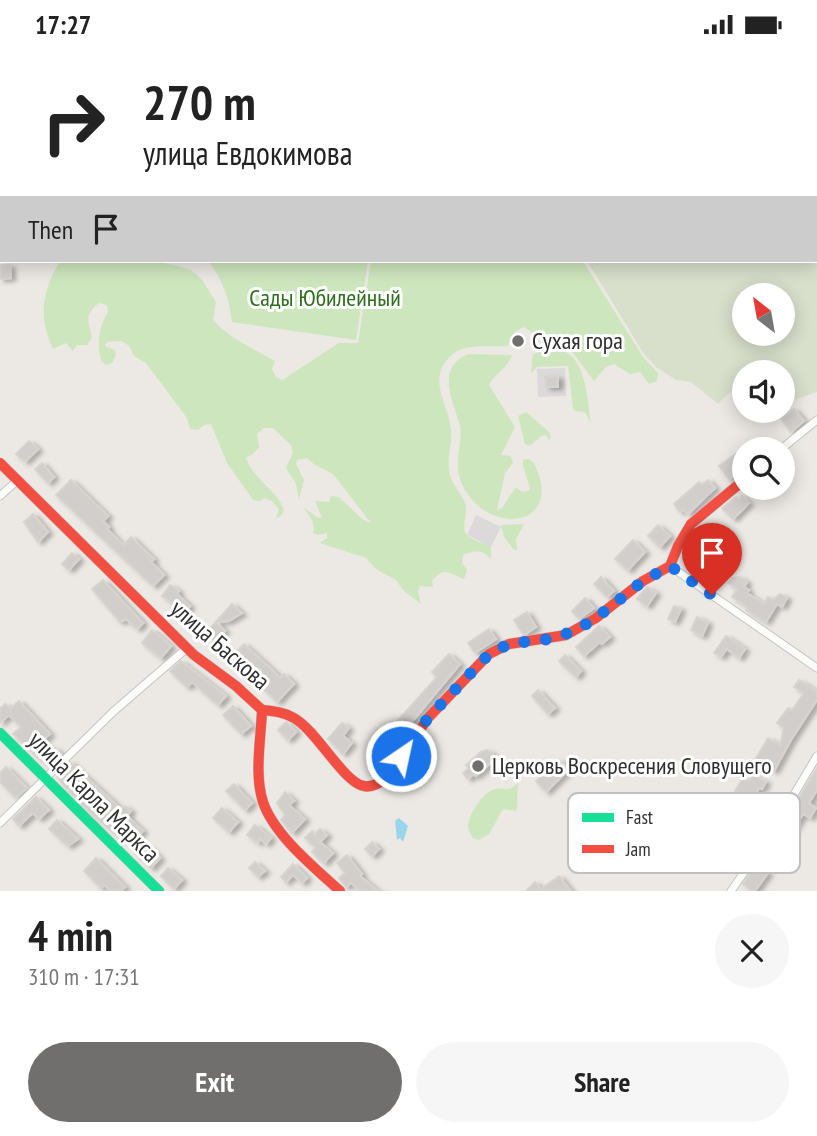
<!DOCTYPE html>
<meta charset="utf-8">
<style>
:root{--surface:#fff;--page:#f6f6f6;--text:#222;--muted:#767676;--accent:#706f6e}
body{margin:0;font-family:"PT Sans Narrow",sans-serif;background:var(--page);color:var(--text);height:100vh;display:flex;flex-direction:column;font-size:26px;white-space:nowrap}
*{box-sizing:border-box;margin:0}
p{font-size:23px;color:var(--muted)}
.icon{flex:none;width:38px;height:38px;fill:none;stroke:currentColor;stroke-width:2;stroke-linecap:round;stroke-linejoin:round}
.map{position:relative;height:842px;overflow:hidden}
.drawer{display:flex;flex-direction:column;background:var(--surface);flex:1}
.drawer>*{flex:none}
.guide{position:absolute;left:0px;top:0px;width:817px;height:214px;box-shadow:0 4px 18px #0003;background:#fff;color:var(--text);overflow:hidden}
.needle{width:46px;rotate:329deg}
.controls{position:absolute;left:732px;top:234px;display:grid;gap:14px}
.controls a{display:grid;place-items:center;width:63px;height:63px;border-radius:50%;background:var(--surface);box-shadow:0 4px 18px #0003;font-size:35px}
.pin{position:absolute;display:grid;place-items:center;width:60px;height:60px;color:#fff;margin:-72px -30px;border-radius:50% 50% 50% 0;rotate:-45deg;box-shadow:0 0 7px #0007}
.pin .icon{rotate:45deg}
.me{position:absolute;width:77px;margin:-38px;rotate:34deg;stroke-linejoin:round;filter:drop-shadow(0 0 5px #0008)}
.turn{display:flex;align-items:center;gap:24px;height:147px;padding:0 28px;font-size:32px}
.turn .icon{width:91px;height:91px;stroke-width:2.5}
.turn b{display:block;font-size:49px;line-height:60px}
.then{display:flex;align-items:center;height:66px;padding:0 28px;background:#0003;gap:14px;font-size:26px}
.round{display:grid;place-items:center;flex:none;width:74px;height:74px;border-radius:37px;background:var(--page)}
.headline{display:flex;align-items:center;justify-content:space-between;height:119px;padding:0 28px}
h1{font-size:42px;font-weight:700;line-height:52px}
.primary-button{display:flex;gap:14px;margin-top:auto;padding:14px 28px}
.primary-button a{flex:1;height:80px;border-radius:42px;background:var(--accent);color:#fff;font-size:28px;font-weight:700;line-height:80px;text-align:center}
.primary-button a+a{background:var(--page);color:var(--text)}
.status{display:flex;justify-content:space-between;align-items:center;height:49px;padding:0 35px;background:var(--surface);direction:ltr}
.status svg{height:19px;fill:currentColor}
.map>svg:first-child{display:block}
.industrial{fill:#dcd9db}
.green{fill:#cee6be}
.cemetery{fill:#d8e0cc;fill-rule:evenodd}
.water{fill:#99d6ec}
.building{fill:#d1cecb;stroke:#d7d4d0;stroke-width:2;filter:url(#shadow)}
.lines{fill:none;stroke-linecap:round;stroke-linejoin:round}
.street-casing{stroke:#c5c4c5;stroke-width:9}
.fast-casing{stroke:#c5c4c5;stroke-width:11}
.jam-casing{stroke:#c5c4c5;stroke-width:11}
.street{stroke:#fcfcfb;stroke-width:7}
.fast{stroke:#16e098;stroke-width:10}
.jam{stroke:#f24e42;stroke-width:10}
.route{stroke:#1a73e8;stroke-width:12;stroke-dasharray:0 21.6}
.poi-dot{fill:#706f6e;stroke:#fff;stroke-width:2.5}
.labels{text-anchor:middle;stroke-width:6;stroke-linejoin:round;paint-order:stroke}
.park-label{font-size:24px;fill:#2c6e1b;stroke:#fff}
.poi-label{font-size:24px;fill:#2e2e2e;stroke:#fff;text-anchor:start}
.street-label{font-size:24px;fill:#2e2e2e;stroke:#fff}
.key{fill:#fff;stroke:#c0c0c0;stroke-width:2}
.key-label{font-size:19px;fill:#2e2e2e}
</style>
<div class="status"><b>17:27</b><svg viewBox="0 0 49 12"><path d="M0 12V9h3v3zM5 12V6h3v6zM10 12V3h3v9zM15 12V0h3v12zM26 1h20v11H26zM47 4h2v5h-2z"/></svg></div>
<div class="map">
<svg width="817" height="842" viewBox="0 0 817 842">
<defs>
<filter id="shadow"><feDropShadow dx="4.5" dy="2.5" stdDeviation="2" flood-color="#0004"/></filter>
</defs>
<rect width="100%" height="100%" fill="#ece8e4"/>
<!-- industrial -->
<g class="industrial">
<polygon points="565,319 566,347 538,348 537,320"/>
<polygon points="476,466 501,478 491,498 467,486"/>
</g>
<!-- green -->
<g class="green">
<polygon points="181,0 510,0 175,2"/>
<path d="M60 212H165L167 215C199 220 199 226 216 253L213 271C230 290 253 299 275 312L272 320 276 328 282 331 339 294H358L371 212H583L643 308 658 324 657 332 649 335 640 323 630 325 614 315 606 318 594 332 567 296 559 292 546 293 524 278C514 282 511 287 508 297 485 299 459 291 444 315 430 338 451 360 451 383 452 398 446 411 450 426 453 437 461 444 465 454 469 463 460 479 467 486 472 491 484 494 491 498V511C485 500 473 501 463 506L462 514 467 521 464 530C449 525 445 516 432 532L433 538 420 537 418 543 421 555 403 541 396 531 376 520 366 509 320 494 327 489V484L318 486 313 484C316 473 309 467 303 458L318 469 322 468 315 452 329 453 331 447 339 448 362 470 371 474 333 425 315 416 307 409 297 411 296 415 304 431 299 450 296 435 286 419 293 404 291 396 273 379H264L257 385 259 398 254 404 246 409C253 430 277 441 284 461L281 467 276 469 279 460 272 452 264 449 260 452 253 451 227 414 211 375 204 376 198 381 190 380 187 369 146 314 134 307 129 297 122 292 107 293 105 297 115 301 116 306 112 314 107 316 102 313C96 297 99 277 108 263L107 256 99 254C84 266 88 271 92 289L87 296H77L73 302 66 294 53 300C38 268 42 242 60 212Z"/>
<path d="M208 212H368L356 291 232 273C229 250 223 230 208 212Z"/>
<path d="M553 299C587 302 587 349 591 375L585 363 575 362 573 359 568 317 537 318 531 325 532 310 534 305Z"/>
<path d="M469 305 512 306C508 319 495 324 489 336L515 378 501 406 511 407 513 414 505 424 497 461 502 459 516 438 522 443 528 442 530 439 523 417V411L528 410 534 414C566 478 490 488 464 439 449 411 467 394 458 370 450 347 438 316 469 305Z"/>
<polygon points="526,363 549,383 551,388 549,391 546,386 541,387 530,397 525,395 518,367"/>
<polygon points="524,475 516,490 517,502 513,500 504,488 501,476"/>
<path d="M518 734 517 760 515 762 503 760 489 785 479 791 473 789C471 786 469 783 468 779 467 768 482 745 492 741 504 736 506 746 518 734Z"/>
</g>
<!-- cemetery -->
<path class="cemetery" d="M525 0H817V343L782 355V324H744V349L730 343 718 355 691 333 676 331 656 318 644 305 587 212H816V2H523ZM744 247H782V285H744Z"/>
<!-- water -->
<polygon class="water" points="399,769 408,777 403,793 400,789 397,791 395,772"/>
<!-- building -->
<g class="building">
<polygon points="0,216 10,216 11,229 0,230"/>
<polygon points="545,328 558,328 558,338 546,338"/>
<polygon points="794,360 804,372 791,383 781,370"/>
<polygon points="29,392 38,400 25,413 16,405"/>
<polygon points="744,399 744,419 729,430 719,417"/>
<polygon points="42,414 54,428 48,434 35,420"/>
<polygon points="71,431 108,467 103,472 109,478 107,480 123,496 131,488 154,510 151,513 164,526 153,537 56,446"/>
<polygon points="708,431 715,439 688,465 683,460 680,463 674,455 699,433 702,436"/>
<polygon points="742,447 749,454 733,470 722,459 736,448 739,451"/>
<polygon points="33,465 48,483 38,493 24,473"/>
<polygon points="658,476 670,487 660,498 648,487"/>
<polygon points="633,491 645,503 628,521 615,510"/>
<polygon points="72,504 79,510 69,521 62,515"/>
<polygon points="702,515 719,523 714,535 696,527"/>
<polygon points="601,528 614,542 607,548 594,535"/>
<polygon points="740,528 747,533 744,538 749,541 747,544 764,555 768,548 773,551 780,545 787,549 782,558 777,555 766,573 746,561 748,558 732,548 737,540 728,534 733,529"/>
<polygon points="103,531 143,574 137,580 126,570 120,573 92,540"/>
<polygon points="170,536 179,542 177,545 190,557 181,568 171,559 174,555 162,547"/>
<polygon points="647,538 656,544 647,557 637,550"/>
<polygon points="585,549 594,559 579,570 572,562"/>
<polygon points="232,555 242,564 229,572 216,573 225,582 215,592 206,584"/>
<polygon points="674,557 681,560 675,573 668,570"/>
<polygon points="527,563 536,578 524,586 514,571"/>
<polygon points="697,568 708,574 702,587 691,581"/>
<polygon points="599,577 610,588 602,595 600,593 584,607 576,598"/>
<polygon points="489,580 496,590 475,604 468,594"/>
<polygon points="152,581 171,597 161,609 142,594"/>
<polygon points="726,587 745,600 739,609 727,600 721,608 714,604"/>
<polygon points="244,595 281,629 284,625 294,635 277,653 251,627 254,624 234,606"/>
<polygon points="449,605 460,615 401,686 392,678 437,628 432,623"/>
<polygon points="565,606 581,622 576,628 559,612"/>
<polygon points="181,612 226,647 218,656 192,633 187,638 170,622"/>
<polygon points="799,631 817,643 817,651 791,691 774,722 755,711 768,689 780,696 784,679 777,674 788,659 792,661 804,644 794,638"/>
<polygon points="538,641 555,659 548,665 532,647"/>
<polygon points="19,652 50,685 42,692 52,702 55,699 61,705 49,718 13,685 21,678 9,666 0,674 0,660 5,655 10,660"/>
<polygon points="233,657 251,677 241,685 223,666"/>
<polygon points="286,673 296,683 288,691 278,681"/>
<polygon points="342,674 349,679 343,687 352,694 343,705 328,690"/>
<polygon points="487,701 493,705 491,714 476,727 474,725 468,730 463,724 469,719 466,716 481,703"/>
<polygon points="559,711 567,719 567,722 546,743 536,732"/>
<polygon points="70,713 121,760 125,757 131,762 127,767 143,782 137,788 131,783 123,791 94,767 65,738 57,727"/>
<polygon points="6,718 27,739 16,749 0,733 0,724"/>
<polygon points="817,719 817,741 809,754 816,759 810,769 803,765 786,793 792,797 786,806 782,803 777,811 772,809 763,821 768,824 755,842 752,842 743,835 773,792"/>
<polygon points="753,726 766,733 762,740 759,739 752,752 735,742 743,729 749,732"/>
<polygon points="234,735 252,754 245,761 226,742"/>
<polygon points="285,743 294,752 289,756 305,770 292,784 281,771 285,766 277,754"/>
<polygon points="36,748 49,761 39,770 33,764 19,777 13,770"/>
<polygon points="222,759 238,773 229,783 213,769"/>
<polygon points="57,771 78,790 68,797 49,780"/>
<polygon points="255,776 271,789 266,795 260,790 258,794 247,786"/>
<polygon points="320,780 327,786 320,793 333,804 324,814 312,803 316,799 305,789 312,782 315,786"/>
<polygon points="372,793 379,800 372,807 365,800"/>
<polygon points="140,797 146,802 149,798 160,809 151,819 134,803"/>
<polygon points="347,806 362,825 360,827 378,842 361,842 351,834 346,838 339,829 345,824 337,814"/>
<polygon points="96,809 125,838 121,842 111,842 104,836 101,839 84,822"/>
<polygon points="255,813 265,822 258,828 249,819"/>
<polygon points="293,815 307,829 302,834 293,826 286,833 281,828"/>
<polygon points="168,819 182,831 174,840 161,827"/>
<polygon points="559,827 571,842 526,842 535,833 541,840"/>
</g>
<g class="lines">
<!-- street casing -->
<g class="street-casing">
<g id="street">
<polyline points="88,2 88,0"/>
<polyline points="780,401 817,371"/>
<polyline points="0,447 17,432"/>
<polyline points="670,517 817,619"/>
<polyline points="0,774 114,662 187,599"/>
<polyline points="731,842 768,789 817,707"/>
</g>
</g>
<!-- fast casing -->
<g class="fast-casing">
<polyline id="fast" points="0,684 159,842"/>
</g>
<!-- jam casing -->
<g class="jam-casing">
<g id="jam">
<path d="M0 414 194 606 236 637 262 661C261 690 254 725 263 753 274 786 315 819 340 842"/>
<path d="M262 661C273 662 284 663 294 669 317 682 344 734 364 737 373 739 381 733 388 727L428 669 489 605 509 595 566 586 596 569 643 532 670 517 678 497 691 475 744 431"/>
</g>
</g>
<!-- street -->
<use href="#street" class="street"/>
<!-- fast -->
<use href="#fast" class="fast"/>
<!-- jam -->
<use href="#jam" class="jam"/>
</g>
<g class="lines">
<!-- route -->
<polyline class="route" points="401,707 428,669 489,605 509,595 549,590 575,582 596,569 643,532 670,517 712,546"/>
</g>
<!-- markers -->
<g class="poi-dot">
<circle cx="518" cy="292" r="7"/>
<circle cx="478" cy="717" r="7"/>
</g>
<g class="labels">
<!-- park labels -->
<g class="park-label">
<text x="325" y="257">Сады Юбилейный</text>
</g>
<!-- poi labels -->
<g class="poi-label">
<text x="532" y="300">Сухая гора</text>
<text x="492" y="725">Церковь Воскресения Словущего</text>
</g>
<!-- street labels -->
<g class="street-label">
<text transform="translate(220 596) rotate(41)" y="8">улица Баскова</text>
<text transform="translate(94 748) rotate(45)" y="8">улица Карла Маркса</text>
</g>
</g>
<!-- legend -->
<rect x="568" y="744" width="232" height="80" rx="10" class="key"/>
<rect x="582" y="764" width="32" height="9" fill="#16e098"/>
<rect x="582" y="796" width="32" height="8" fill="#f24e42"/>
<g class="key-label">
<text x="626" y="775">Fast</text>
<text x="626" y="807">Jam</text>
</g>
</svg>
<div class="controls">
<a><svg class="needle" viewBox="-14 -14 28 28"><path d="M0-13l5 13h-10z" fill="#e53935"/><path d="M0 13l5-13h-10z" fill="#767676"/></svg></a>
<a><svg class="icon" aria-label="sound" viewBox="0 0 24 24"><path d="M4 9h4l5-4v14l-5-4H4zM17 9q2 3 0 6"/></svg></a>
<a><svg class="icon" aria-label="search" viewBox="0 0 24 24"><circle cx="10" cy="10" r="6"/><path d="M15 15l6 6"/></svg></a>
</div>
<div class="pin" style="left:712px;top:546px;background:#d93025"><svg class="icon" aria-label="arrive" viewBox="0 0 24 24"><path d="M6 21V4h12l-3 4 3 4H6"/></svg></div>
<svg class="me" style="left:401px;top:707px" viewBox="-20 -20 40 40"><circle r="17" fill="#1a73e8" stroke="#fff" stroke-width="3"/><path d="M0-11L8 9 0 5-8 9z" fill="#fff"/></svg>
<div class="guide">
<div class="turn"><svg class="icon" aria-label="right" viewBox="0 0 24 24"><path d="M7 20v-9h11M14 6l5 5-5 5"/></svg><div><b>270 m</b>улица Евдокимова</div></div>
<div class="then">Then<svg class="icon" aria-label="arrive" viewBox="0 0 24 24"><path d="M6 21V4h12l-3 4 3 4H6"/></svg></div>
</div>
</div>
<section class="drawer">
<div class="headline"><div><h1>4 min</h1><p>310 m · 17:31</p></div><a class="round"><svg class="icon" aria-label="close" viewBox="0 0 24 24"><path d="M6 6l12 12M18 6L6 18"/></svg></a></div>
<div class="primary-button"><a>Exit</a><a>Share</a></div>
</section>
